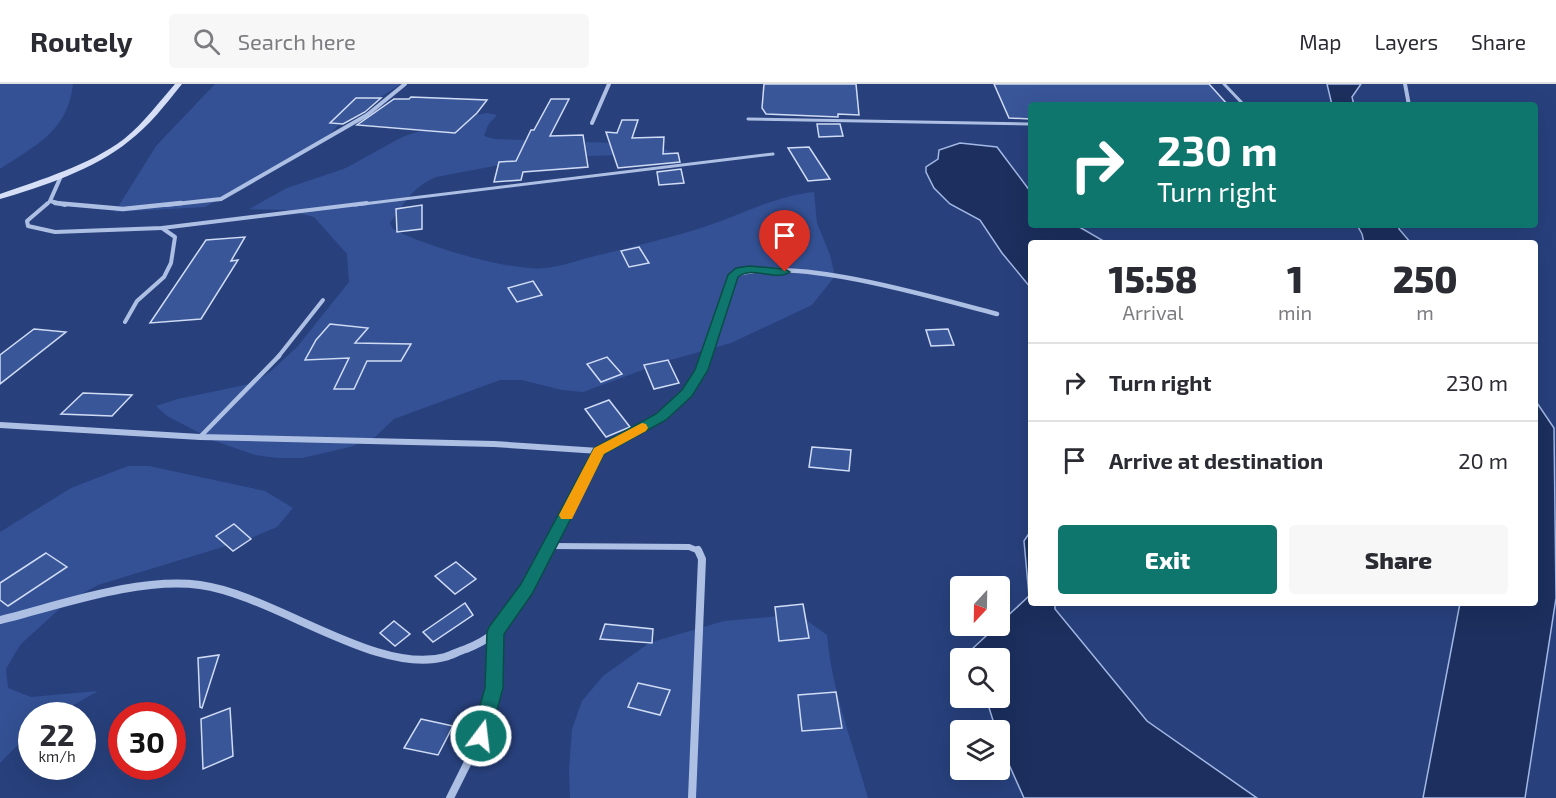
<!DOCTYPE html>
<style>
:root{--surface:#fff;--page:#f7f7f7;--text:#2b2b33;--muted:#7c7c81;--line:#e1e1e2;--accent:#0f766e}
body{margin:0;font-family:"Exo 2",sans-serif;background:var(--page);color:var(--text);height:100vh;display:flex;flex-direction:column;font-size:22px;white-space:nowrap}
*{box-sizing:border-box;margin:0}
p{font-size:20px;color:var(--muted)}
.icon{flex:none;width:33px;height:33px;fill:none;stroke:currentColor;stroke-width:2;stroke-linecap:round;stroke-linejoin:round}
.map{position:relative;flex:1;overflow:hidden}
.sheet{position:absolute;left:1028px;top:156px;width:510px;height:366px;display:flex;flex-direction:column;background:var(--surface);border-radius:6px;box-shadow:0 6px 24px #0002}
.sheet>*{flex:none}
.banner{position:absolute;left:1028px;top:18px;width:510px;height:126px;border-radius:6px;box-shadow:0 6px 24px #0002;background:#0f766e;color:#fff;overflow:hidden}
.needle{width:39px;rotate:202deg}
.controls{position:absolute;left:950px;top:492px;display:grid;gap:12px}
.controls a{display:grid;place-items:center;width:60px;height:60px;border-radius:6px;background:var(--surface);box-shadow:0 6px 24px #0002;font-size:30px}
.speed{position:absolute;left:18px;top:618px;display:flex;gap:12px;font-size:30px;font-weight:700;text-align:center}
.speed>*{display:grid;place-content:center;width:78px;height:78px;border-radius:50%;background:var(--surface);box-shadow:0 6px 24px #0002;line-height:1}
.speed small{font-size:15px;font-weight:400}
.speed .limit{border:9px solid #d22;background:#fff;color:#111}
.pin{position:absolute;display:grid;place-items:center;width:51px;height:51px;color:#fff;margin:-62px -26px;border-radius:50% 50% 50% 0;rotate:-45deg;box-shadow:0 0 6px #0007}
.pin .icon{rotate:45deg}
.me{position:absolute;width:66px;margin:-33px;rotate:15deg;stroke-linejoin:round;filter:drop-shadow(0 0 4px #0008)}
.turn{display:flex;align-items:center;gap:21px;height:126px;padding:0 30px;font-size:27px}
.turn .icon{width:78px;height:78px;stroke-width:2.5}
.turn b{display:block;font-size:42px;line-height:51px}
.eta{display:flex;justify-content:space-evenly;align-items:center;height:102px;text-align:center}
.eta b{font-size:36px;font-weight:800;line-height:42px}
.button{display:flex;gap:12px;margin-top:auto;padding:12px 30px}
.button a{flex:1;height:69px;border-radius:6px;background:var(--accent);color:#fff;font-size:24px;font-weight:800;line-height:69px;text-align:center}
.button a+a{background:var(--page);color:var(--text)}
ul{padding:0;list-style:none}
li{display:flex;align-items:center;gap:18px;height:78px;padding:0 30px;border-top:2px solid var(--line)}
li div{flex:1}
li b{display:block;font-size:22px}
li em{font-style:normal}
header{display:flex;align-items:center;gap:36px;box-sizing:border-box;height:84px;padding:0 30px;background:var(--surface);border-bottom:2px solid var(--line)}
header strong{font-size:28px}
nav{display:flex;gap:33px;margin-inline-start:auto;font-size:21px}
.search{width:420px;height:54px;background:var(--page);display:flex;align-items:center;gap:15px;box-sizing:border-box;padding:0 21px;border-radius:6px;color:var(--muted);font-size:22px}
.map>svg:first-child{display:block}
.green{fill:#335194}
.water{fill:#1c2f5e;stroke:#a2b8e5;stroke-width:1.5}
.building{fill:#395699;stroke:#d0dbf4;stroke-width:1.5}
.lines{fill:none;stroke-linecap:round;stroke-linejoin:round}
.lane-far2{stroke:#aebfe4;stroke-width:3}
.lane-far1{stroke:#aebfe4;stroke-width:4}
.lane{stroke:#aebfe4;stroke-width:4.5}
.street-far3{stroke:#aebfe4;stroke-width:4}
.street-far2{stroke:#aebfe4;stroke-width:4.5}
.street-far1{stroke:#aebfe4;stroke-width:6}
.street{stroke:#aebfe4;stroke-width:8}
.secondary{fill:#d6dff5;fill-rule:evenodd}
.route{fill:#0f766e;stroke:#0a4d48;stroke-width:1.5}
.slow{fill:#f59e0b}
</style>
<header>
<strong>Routely</strong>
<div class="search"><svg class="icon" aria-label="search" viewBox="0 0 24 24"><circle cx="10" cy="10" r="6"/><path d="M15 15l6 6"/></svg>Search here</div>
<nav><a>Map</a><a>Layers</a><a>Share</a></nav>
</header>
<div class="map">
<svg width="1556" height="714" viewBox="0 0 1556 714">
<rect width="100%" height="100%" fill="#28417d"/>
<!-- green -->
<g class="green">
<path d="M0 0H73C68 47 36 61 0 85Z"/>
<polygon points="215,0 401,0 338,41 328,53 299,73 205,123 115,128 156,62"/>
<path d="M487 29 497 31 488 41 484 52 494 55 644 60 663 64 672 69 536 74 436 93C411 104 406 118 390 139L393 145C424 162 512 188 546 184 563 182 579 176 595 172 631 163 666 155 701 144 739 132 774 112 814 108L817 139 830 171 835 192 812 221 731 259 667 277 583 308 562 306 522 296H500L394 335 375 353 350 363 302 374H277L255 371 215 357 167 332 156 322 178 315 254 299 271 287 297 263 349 198 347 170 314 133 286 126 249 125 287 104 346 84 402 53 460 34Z"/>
<polygon points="128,382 149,382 265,407 293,424 277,443 249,455 98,501 67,518 20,561 6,585 8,604 31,613 98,607 56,631 32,632 31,648 0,679 0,448 71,404"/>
<path d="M781 532 806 536 827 551C832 608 853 660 868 714H570L569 686 572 645 582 617 603 592 649 559 724 537Z"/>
</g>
<!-- water -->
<g class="water">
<polygon points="1327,0 1361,0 1352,13 1354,21 1332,21"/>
<polygon points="960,59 997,63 1030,107 1030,141 1076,141 1107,159 1030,159 1030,203 1002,169 980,136 950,120 934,104 926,88 926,83 938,75 939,66"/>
<polygon points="1357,141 1399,141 1399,145 1411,159 1364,159 1362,150"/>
<polygon points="1535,316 1554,344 1556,514 1525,714 1423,714 1460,519 1534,519"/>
<polygon points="1030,448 1030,519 1055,519 1055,525 1147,637 1257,714 1024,714 1002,665 999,646 996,646 986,614 999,614 999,574 973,574 971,566 1029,512 1024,457"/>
</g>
<!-- building -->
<g class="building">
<polygon points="764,0 856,0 859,31 838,30 838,33 766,30 762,24"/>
<polygon points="994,0 1209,0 1228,21 1030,21 1030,35 1009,34"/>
<polygon points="411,13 487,16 477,29 455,49 357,41 394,15 409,15"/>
<polygon points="356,14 381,14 365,28 343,40 330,39"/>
<polygon points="551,15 569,15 550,52 583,51 588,83 523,88 521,96 494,98 499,78 516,77 531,46 534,46"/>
<polygon points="622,36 638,36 632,54 664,53 663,70 678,69 680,78 618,84 606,48 617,49"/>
<polygon points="817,40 840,40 843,52 819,53"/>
<polygon points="809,63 830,95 808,97 788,64"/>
<polygon points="681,85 684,99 659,101 657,88"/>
<polygon points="422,121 422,145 397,148 396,125"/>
<polygon points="245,153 231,177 238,176 201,235 150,239 206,156"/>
<polygon points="639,163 649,179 629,183 621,167"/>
<polygon points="533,197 542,211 517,218 508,204"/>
<polygon points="330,240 368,244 355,259 411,260 401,277 367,277 354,305 334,305 349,274 305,276 316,256"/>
<polygon points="34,245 66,248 0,300 0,271"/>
<polygon points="948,245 954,261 931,262 926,246"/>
<polygon points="607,273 622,290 601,298 587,280"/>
<polygon points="668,276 679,299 654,305 644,281"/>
<polygon points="83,309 132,311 112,332 61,330"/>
<polygon points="609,316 630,343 606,353 585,325"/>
<polygon points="812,363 851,366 849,387 809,383"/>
<polygon points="234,440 251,455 233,467 216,452"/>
<polygon points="46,469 67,483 8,522 0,516 0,499"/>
<polygon points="456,478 476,495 455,510 435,492"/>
<polygon points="465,519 473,531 433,558 423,548"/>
<polygon points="803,520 809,554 779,557 775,523"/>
<polygon points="394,537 410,550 395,562 380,549"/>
<polygon points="605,540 653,545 652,559 600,555"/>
<polygon points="219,571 202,624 200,623 198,574"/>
<polygon points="638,599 670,606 660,631 628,623"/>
<polygon points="836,608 842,644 802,647 798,611"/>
<polygon points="230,624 233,672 203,685 201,635"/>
<polygon points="421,635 453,642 438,671 404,664"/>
</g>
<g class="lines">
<!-- lane-far2 -->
<g class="lane-far2">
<polyline points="1224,0 1244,21"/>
<polyline points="748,35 1030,40"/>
<polyline points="46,121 50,117"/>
<polyline points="355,121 773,70"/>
</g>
<!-- lane-far1 -->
<g class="lane-far1">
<polyline points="48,119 27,137 28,142 55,148 162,144 367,119"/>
<polyline points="125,238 137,217 164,193 171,179 175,153 162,144"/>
<polyline points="278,273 323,216"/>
</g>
<!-- lane -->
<polyline class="lane" points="200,353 279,272"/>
<!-- street-far3 -->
<g class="street-far3">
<polyline points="1405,0 1409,21"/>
<polyline points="592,39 609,0"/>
<polyline points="62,90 50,117 65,121"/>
<polyline points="166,121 221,115 367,31 405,0"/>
</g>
<!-- street-far2 -->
<g class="street-far2">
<polyline points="55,119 123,125 181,119"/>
<path d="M707 273 734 191C797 172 931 213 997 230"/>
</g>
<!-- street-far1 -->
<g class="street-far1">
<polyline points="0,341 200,353 494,360 599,367"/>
<polyline points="551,462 689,463 699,467"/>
<path d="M547 467C559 445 584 381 601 366 613 355 630 349 645 342 675 326 693 302 707 272"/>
</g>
<!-- street -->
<g class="street">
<path d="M0 536C61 521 137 493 200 501 274 511 377 592 445 573 452 571 459 567 466 565 476 561 486 556 494 549 518 528 534 494 548 466"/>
<polyline points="450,714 481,652 494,604 495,548"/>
<polyline points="692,714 702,475 698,466"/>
</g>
<!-- secondary -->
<path class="secondary" d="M175 0H182C166 20 149 42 129 57 95 85 42 103 0 115V110C42 95 88 82 124 55 144 39 159 18 175 0Z"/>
</g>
<!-- route -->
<path class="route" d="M749 182 785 185 790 188C776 198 753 181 738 193L708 286 692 312 666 336 604 370 532 510 504 550 503 604 490 652 487 658 481 661 474 658 471 652 485 604 487 548 489 543 521 500 594 364 656 330 682 306 695 286 728 191 736 184Z"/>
<!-- slow -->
<polygon class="slow" points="642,339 646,340 648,344 646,347 604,370 572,435 561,435 559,431 594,364"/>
</svg>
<div class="controls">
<a><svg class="needle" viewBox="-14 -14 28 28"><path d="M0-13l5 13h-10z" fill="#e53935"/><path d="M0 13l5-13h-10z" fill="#7c7c81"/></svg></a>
<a><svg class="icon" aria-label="search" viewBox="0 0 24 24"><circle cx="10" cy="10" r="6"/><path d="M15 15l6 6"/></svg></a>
<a><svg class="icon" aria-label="layers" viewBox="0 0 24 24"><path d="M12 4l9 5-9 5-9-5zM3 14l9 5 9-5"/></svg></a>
</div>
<div class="speed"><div>22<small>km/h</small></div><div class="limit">30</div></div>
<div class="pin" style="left:785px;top:188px;background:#d93025"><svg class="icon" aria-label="arrive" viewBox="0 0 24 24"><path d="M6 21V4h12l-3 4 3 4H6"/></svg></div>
<svg class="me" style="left:481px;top:652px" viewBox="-20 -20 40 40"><circle r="17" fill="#0f766e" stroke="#fff" stroke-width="3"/><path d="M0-11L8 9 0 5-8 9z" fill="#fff"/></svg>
<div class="banner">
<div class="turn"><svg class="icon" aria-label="right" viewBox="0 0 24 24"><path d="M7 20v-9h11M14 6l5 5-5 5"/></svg><div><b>230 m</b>Turn right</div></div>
</div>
<section class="sheet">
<div class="eta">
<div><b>15:58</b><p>Arrival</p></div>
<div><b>1</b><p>min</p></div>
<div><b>250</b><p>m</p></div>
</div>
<ul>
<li><svg class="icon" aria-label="right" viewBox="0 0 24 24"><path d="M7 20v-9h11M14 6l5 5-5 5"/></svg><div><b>Turn right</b></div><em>230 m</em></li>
<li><svg class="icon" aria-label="arrive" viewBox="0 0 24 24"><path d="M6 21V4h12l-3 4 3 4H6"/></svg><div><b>Arrive at destination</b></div><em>20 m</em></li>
</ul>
<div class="button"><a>Exit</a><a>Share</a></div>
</section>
</div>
